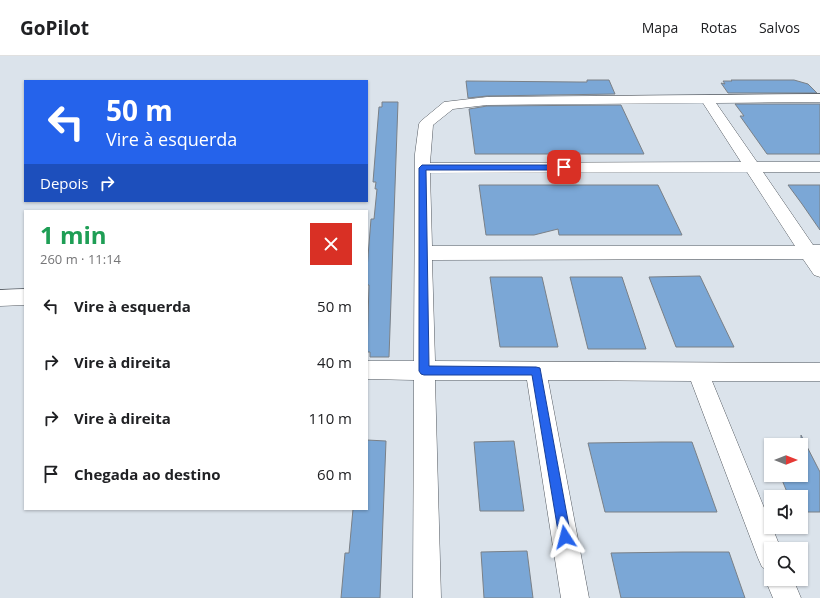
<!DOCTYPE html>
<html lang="pt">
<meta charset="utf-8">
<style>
:root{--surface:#fff;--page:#f2f2f2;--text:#202124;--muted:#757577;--line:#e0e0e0}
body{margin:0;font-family:"Open Sans",sans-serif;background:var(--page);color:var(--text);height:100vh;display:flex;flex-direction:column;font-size:15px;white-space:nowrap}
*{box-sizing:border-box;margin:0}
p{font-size:13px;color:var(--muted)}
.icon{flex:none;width:22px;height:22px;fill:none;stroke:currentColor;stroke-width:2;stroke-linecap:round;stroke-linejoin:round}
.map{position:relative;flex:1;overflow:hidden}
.panel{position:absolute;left:24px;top:154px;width:344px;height:300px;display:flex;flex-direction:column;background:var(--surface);border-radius:0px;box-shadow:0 1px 3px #0004}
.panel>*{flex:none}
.top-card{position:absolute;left:24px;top:24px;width:344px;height:122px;border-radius:0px;box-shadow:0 1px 3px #0004;background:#2563eb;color:#fff;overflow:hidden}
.needle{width:26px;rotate:90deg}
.controls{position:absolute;left:764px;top:382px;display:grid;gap:8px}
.controls a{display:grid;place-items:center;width:44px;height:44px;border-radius:0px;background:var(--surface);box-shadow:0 1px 3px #0004;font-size:20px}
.pin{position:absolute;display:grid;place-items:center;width:34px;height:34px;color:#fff;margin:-17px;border-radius:8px;box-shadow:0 2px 6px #0006}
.me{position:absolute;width:44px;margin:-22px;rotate:351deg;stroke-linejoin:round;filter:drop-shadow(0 0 3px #0008)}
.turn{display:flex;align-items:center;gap:14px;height:84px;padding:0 16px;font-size:18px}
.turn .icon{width:52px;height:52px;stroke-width:2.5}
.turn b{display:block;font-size:28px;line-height:34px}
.then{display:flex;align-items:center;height:38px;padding:0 16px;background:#0003;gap:8px;font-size:15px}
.round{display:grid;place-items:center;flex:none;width:42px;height:42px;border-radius:0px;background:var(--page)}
.headline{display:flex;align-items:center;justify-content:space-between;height:68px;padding:0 16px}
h1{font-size:24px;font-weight:700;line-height:30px;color:#1e9e55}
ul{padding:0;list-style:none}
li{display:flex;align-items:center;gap:12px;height:56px;padding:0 16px}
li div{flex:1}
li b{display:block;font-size:15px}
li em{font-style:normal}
header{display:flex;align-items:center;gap:24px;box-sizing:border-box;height:56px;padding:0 20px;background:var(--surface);border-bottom:1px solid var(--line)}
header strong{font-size:19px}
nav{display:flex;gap:22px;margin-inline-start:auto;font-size:14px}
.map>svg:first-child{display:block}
.building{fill:#7ba7d6;stroke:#7a8087}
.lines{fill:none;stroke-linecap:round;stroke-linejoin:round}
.minor-casing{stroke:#545a61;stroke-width:1}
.minor{fill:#fff;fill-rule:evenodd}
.route{fill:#2563eb;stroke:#184099}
</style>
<header>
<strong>GoPilot</strong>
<nav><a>Mapa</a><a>Rotas</a><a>Salvos</a></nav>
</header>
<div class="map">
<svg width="820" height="542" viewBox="0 0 820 542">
<rect width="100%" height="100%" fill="#dbe3eb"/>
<!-- building -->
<g class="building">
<polygon points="587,24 609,24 615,38 487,40 468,42 466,25 579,26 587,26"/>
<polygon points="731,24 794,24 808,28 817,37 728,37 721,27 725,28 723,25 732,25"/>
<polygon points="382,46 398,46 389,301 370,301 370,296 367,296 369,229 367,229 367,213 371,163 374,163 377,133 375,133 376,126 373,126 379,51 382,51"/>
<polygon points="735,48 820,48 820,98 767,98 740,60 744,60"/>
<polygon points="621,49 644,98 475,98 469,53 487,50"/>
<polygon points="479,129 658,129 682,179 559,179 558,173 534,179 486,179"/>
<polygon points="788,129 820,129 820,174 802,148"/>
<polygon points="700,220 720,262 734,291 676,291 649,221"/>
<polygon points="490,221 542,221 558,291 500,291"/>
<polygon points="570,221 622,221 646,293 588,293"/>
<polygon points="801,379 820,416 820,456 801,456 801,441 789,441 780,419 801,419"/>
<polygon points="367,384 386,385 380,542 341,542 345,497 349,497 353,453 367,453"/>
<polygon points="514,385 524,455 480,455 474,386"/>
<polygon points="662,386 692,386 717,456 605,456 588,387"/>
<polygon points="527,495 533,542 484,542 481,496"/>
<polygon points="683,496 729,496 745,542 621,542 611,497"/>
</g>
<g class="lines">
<!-- minor casing -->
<g class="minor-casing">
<g id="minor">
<path d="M820 38V46L716 47 757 106H820V116H763L813 189H820V221L814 219 803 203 432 204 435 305 820 307V325H712L781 493H771V523H793L801 542H773L765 523 769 515 762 511 758 502 691 325 548 324 589 542H561L527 324H435L441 542H413L414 324 367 323V305H414L415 98 419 68 421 65 444 46 487 41ZM703 47 741 106 430 107 433 69 453 53 487 49ZM747 116 795 190H432L430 117Z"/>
<polygon points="25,233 25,249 0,250 0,234"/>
</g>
</g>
<!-- minor -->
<use href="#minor" class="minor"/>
</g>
<!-- route -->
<polygon class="route" points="422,109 564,109 567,111 564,114 426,114 429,310 536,311 540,312 571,481 569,486 565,487 560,486 559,481 532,319 424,319 421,318 419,315 419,112"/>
</svg>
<div class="controls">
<a><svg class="needle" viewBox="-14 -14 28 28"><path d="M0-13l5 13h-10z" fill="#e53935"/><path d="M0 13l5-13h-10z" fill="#757577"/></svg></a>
<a><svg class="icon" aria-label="sound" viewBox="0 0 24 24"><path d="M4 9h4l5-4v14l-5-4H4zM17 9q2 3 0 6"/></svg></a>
<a><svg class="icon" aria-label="search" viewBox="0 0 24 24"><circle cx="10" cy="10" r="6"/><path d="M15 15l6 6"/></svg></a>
</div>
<div class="pin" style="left:564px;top:111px;background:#d93025"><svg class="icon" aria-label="arrive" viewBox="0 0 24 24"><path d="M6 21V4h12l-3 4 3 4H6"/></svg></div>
<svg class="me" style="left:565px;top:481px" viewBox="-20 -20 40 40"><path d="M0-17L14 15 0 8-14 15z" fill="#2563eb" stroke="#fff" stroke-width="4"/></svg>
<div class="top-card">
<div class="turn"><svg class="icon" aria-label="left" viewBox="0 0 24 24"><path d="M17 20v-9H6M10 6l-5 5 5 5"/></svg><div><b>50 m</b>Vire à esquerda</div></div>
<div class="then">Depois<svg class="icon" aria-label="right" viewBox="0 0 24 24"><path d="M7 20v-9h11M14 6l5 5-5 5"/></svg></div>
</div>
<section class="panel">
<div class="headline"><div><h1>1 min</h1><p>260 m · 11:14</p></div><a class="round" style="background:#d93025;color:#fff"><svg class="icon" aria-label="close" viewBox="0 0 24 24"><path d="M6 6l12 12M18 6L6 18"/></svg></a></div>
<ul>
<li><svg class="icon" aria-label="left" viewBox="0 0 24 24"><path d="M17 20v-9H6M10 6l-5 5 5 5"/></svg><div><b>Vire à esquerda</b></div><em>50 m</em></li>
<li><svg class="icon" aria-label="right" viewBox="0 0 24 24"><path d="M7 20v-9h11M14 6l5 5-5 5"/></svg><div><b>Vire à direita</b></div><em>40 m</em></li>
<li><svg class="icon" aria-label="right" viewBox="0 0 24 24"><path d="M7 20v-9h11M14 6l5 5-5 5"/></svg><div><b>Vire à direita</b></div><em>110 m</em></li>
<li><svg class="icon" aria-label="arrive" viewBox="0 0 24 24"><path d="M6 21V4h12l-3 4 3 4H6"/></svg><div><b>Chegada ao destino</b></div><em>60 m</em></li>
</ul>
</section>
</div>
